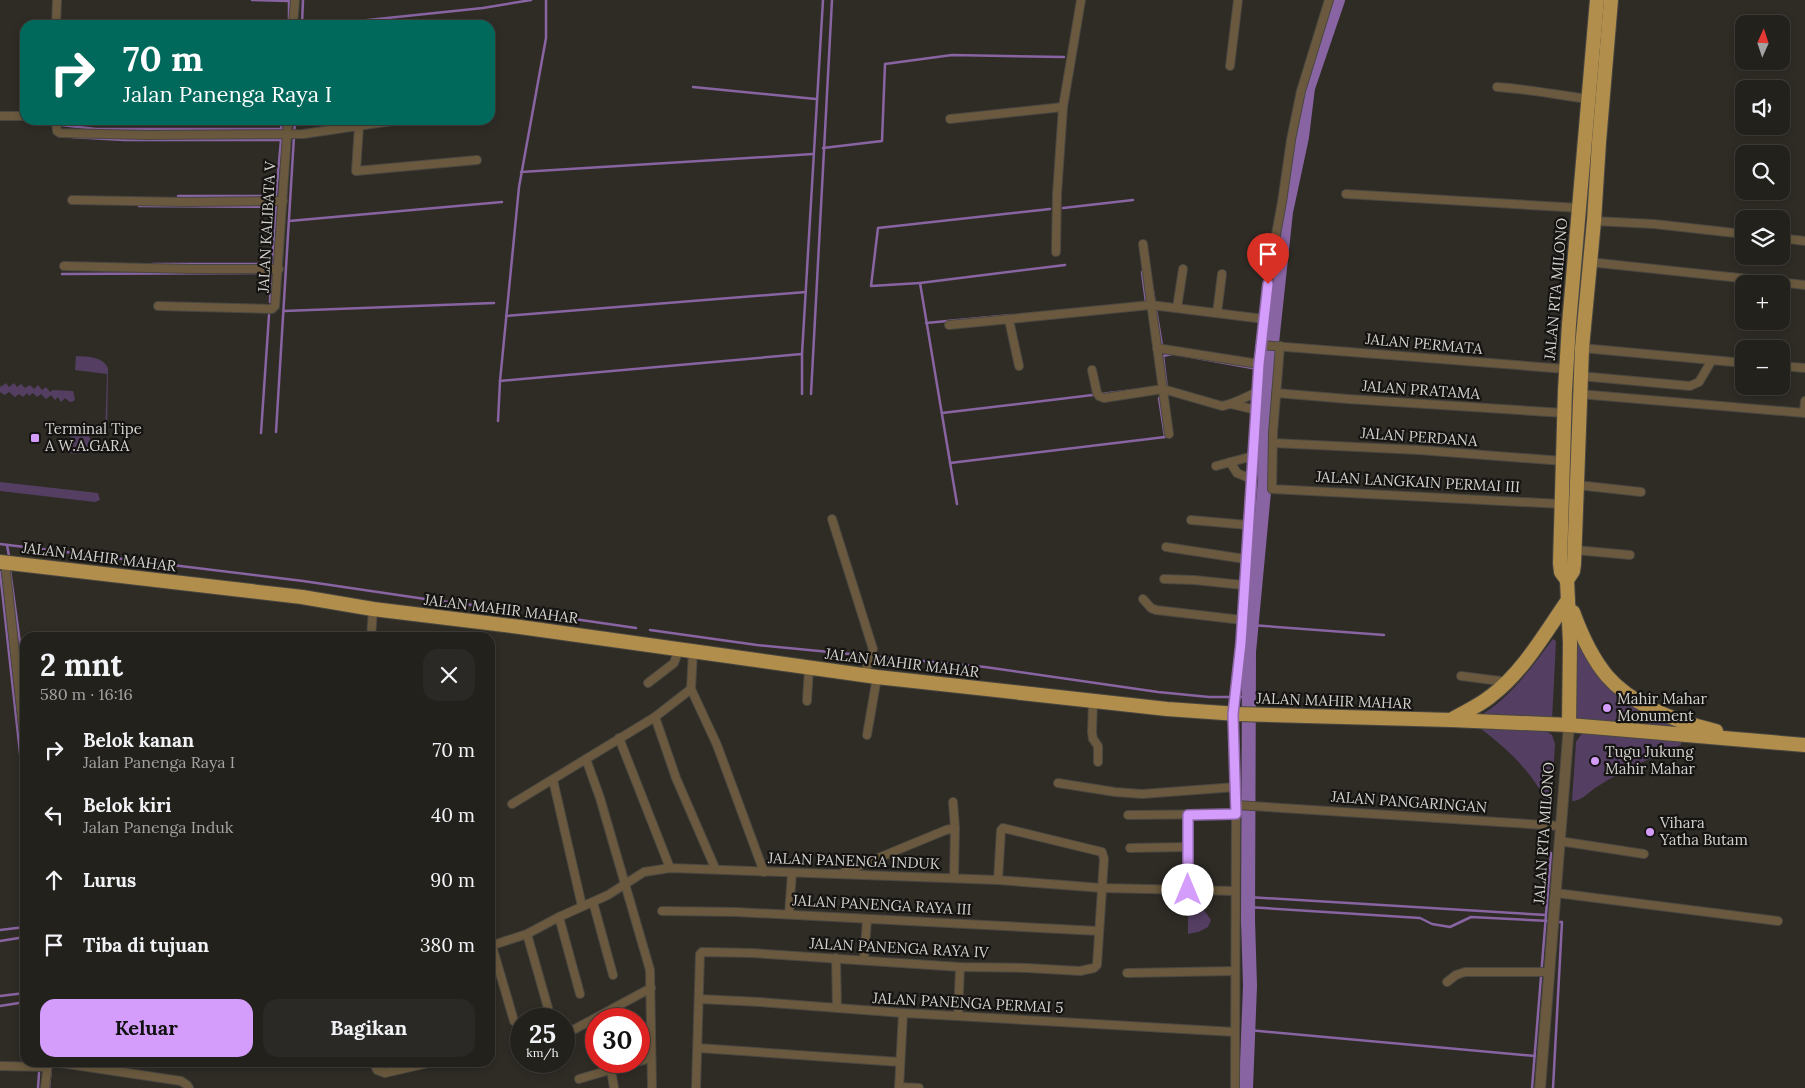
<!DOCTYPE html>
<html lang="id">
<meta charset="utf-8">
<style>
:root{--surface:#23211c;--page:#2b2925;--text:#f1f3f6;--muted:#a3a3a3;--line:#403e3b;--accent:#d49cfb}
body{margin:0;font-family:Lora,serif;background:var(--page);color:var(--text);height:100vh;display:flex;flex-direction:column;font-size:19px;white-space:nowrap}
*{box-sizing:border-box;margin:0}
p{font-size:16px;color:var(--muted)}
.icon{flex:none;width:28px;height:28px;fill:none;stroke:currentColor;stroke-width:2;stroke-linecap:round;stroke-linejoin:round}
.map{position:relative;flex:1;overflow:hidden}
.details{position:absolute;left:20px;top:632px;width:475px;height:435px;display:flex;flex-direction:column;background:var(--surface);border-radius:15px;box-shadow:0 2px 8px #0003,0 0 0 1px var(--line)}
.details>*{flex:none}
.top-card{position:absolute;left:20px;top:20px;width:475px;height:105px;border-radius:15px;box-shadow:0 2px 8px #0003,0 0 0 1px var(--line);background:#00695c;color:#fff;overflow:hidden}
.needle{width:32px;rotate:3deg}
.tools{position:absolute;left:1735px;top:15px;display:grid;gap:10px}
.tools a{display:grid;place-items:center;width:55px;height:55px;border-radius:10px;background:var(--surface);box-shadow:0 2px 8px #0003,0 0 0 1px var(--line);font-size:25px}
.speed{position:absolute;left:510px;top:1008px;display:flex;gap:10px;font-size:25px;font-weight:700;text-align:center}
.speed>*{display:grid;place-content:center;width:65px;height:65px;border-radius:50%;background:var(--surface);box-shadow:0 2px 8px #0003,0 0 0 1px var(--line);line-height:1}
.speed small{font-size:12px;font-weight:400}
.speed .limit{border:8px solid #d22;background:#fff;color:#111}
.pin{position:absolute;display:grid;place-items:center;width:42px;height:42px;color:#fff;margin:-51px -21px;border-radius:50% 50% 50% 0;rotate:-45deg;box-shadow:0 0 5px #0007}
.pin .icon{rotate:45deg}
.me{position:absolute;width:55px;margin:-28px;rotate:0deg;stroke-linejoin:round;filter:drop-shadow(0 0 4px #0008)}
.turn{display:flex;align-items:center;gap:18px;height:105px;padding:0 20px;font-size:22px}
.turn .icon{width:65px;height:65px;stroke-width:2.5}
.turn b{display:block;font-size:35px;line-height:42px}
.round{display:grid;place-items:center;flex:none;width:52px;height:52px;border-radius:15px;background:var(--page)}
.summary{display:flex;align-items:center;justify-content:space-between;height:85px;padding:0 20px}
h1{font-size:30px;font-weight:700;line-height:38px}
.cta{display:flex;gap:10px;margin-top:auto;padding:10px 20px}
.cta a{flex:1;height:58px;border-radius:15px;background:var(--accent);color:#111;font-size:20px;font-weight:700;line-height:58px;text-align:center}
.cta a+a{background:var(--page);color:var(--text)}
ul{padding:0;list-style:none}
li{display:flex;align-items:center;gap:15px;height:65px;padding:0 20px}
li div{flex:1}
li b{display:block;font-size:19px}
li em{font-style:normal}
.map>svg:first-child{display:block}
.green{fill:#543f63}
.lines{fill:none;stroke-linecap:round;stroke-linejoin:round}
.stream{stroke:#8964a3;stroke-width:2.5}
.river{stroke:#8964a3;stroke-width:14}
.minor-casing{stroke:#494741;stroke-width:10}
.tertiary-casing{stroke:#494741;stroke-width:12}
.trunk-casing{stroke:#494741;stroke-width:16}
.minor{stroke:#6a593e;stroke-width:8}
.tertiary{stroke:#6a593e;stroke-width:10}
.trunk{stroke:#b28e4c;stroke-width:14}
.route-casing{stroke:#8a65a3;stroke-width:12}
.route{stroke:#d49cfb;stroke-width:9}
.poi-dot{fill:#d49cfb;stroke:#161412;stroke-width:2}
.labels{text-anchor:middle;stroke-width:4.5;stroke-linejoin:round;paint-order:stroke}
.street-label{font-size:15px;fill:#d4d2ce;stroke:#161412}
.poi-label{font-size:15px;fill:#d4d2ce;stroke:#161412;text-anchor:start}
</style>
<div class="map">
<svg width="1805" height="1088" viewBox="0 0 1805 1088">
<rect width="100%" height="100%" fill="#2f2c26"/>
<!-- green -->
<g class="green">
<path d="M76 356C88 357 102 356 108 368L107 435 105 434 107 374 75 370Z"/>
<polygon points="6,383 9,387 14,383 17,387 21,384 25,388 30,385 34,389 38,385 42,390 46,387 50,392 53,390 73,391 75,399 74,401 70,402 65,398 61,402 58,397 55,400 51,395 46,399 41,394 37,397 33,393 29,396 27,393 23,397 19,394 15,397 9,392 5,395 0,392 0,385 1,387"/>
<path d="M71 429 81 431 88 434C97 453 83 455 69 453Z"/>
<polygon points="0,482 98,493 100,500 95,502 0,491"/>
<path d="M1553 639 1556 641 1552 720 1476 718C1509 700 1530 669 1553 639Z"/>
<polygon points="1578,641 1586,654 1677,728 1575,722 1577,643"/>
<path d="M1481 729 1546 731 1552 735 1555 744 1551 808C1530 771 1514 754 1481 729Z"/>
<path d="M1583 732 1681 741V745C1652 758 1622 770 1595 788 1588 793 1581 801 1572 801L1576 742Z"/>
<polygon points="1191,904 1201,906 1211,920 1208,927 1198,932 1188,934 1188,918"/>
</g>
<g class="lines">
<!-- stream -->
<g class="stream">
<polyline points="252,0 289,1"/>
<polyline points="289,25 289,2"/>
<polyline points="302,25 303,0"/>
<polyline points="320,25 483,8 531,0"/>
<polyline points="693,87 816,99"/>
<polyline points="61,125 96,129 282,129"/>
<polyline points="281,130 282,120"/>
<polyline points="72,137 124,140 281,140"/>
<polyline points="823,148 882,141 885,64 952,55 1064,57"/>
<polyline points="521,172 813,154"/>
<polyline points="178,196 276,196"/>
<polyline points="276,196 281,140"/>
<polyline points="139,206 276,207"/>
<polyline points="1063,208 1133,200"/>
<polyline points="289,221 502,202"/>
<polyline points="153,264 272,264"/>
<polyline points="272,265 276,207"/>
<polyline points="62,274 271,273"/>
<polyline points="920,283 871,286 878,228 1050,209"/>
<polyline points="1152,285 1162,346"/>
<polyline points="270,302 271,274"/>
<polyline points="1144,302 1146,302 1142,272 1145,272"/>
<polyline points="284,311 494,303"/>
<polyline points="506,316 806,292"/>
<polyline points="926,323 1012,315"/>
<polyline points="1180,355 1269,371"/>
<polyline points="500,381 802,354"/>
<polyline points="1167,389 1163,356 1172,354"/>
<polyline points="802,394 802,354 823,0"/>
<polyline points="811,394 832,0"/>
<polyline points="942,413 1134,390"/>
<polyline points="498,421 500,381 519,187 546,38 546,0"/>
<polyline points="276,432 295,120"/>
<polyline points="261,433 269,315"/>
<polyline points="950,463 1165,437 1159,398 1162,397"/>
<polyline points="957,504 920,283 1065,265"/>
<polyline points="0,544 303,581 432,600 513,610"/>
<polyline points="7,545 9,556"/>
<polyline points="10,570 25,680"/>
<polyline points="0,572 25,798"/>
<polyline points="526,612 636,628"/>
<polyline points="1251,625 1384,635"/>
<polyline points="650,630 757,645 985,667 1158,692 1209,697 1248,697"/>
<polyline points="1248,897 1546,915"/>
<polyline points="1248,907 1420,918 1432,924 1450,927 1471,917 1550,921"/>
<polyline points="0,930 25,927"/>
<polyline points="0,941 25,937"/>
<polyline points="0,996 25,993"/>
<polyline points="0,1006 25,1002"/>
<polyline points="1248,1030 1535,1056"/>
<polyline points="38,1088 39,1073"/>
<polyline points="49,1088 51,1067"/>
<polyline points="1244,1088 1242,1066 1247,943 1244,874 1244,731"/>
<polyline points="1532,1088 1551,853"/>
<polyline points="1553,1088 1562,922 1555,922"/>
</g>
<!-- river -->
<polyline class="river" points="1246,1088 1250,986 1248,920 1249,652 1265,481 1266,399 1286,212 1302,137 1308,88 1338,0"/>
<!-- minor casing -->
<g class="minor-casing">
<g id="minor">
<polyline points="56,25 57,0"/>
<polyline points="293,25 295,0"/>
<polyline points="1230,66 1238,0"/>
<path d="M1497 87C1528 89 1558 95 1589 99"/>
<polyline points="490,107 491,107"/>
<polyline points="0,116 25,116"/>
<polyline points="950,119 1063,107"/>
<polyline points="56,120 57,131 60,133 146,135 303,134 399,120"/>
<polyline points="363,125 359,126 356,171 477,160"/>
<polyline points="1346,194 1580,208"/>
<polyline points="72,200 185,202 283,201"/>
<polyline points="1594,221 1654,224 1744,234"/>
<polyline points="1781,238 1805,241"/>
<polyline points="1143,244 1169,434"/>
<polyline points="1056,252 1057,194 1063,107 1081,0"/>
<polyline points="1589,262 1805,285"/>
<polyline points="64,266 191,269 279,269"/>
<polyline points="158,306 272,309 275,306 288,120"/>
<polyline points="1177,308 1183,269"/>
<polyline points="1217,313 1222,274"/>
<polyline points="1009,320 1019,366"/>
<polyline points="949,325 1151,305 1264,319"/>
<polyline points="1261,345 1566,369"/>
<polyline points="1280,346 1273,433 1272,489 1562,504"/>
<polyline points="1157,348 1259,364"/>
<polyline points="1582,348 1744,363"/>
<polyline points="1781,366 1805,368"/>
<path d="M1092 370 1097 393 1099 396 1104 398 1163 389 1222 406C1234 404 1246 397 1257 392"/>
<polyline points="1580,376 1690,386 1699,382 1712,360"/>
<polyline points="1276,393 1348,399 1564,413"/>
<polyline points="1579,394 1805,413"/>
<polyline points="1231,404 1256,410"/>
<polyline points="1804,413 1805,401"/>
<polyline points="1273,443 1419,450 1563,461"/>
<polyline points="1230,462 1237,473 1251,479"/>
<polyline points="1216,466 1253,456"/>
<polyline points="1577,485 1641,492"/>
<polyline points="832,519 873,649 864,676"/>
<polyline points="1191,520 1248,525"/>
<polyline points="1166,547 1245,559"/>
<polyline points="1575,550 1630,555"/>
<polyline points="5,563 25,744"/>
<polyline points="1164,579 1194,580 1243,585"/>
<polyline points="1143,599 1151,608 1156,610 1242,620"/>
<polyline points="371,638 373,609"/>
<polyline points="1461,676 1508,682"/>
<polyline points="648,683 674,663 679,649"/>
<polyline points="691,689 717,745 764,872"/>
<polyline points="807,701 809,668"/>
<polyline points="1093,701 1092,732 1093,739 1098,746 1098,762"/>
<polyline points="655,717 676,778 715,868"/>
<polyline points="867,735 877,677"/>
<polyline points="619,738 670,868"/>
<polyline points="586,759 600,798 650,970 652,1088"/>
<polyline points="553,780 582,906"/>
<polyline points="1058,783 1115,792 1142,794 1236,787"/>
<polyline points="953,802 955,828"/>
<polyline points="512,804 655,717 691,689 693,651"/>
<polyline points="1236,805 1560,826"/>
<polyline points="1128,815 1236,814"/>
<polyline points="1559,841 1644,854"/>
<polyline points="1130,848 1188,847"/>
<polyline points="844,872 946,830 955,828 954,878"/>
<polyline points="1188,890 1188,815"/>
<polyline points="1556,893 1778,921"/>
<polyline points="593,902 613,975"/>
<polyline points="662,911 736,912 1099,931"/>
<polyline points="789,914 792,873"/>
<polyline points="559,917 580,994"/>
<polyline points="527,934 548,1008"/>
<polyline points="490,946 527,934 559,917 608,895 644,872 670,868 998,880 1102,888 1235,891"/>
<polyline points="492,946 514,1021"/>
<polyline points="836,958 837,1008"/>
<polyline points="864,960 867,920"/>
<polyline points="1127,973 1235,971"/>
<polyline points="1447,982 1456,975 1465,972 1549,972"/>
<polyline points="699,999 760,1002 903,1013 1235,1032"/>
<polyline points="618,1007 619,1019"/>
<polyline points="958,1016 960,967"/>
<polyline points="573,1030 651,988"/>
<polyline points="698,1048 900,1062"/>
<polyline points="54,1062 181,1081 187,1085 189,1088"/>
<polyline points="374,1062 377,1070 385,1073 433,1062"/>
<polyline points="0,1066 47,1067"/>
<polyline points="611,1070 614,1088"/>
<polyline points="579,1079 651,1058"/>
<polyline points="899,1087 919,1088"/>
<polyline points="45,1088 48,1062"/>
<polyline points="696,1088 700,954 702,952 752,953 960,967 1027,968 1080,971 1094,968 1097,965 1104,859 1102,852 1003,828 1001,830 998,880"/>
<polyline points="899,1088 903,1013"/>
<polyline points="1235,1088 1236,805 1233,713 1241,643 1259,364 1270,267 1282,202 1291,140 1301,91 1329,0"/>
</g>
</g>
<!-- tertiary casing -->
<g class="tertiary-casing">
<polyline id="tertiary" points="1540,1088 1569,725"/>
</g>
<!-- trunk casing -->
<g class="trunk-casing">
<g id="trunk">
<polyline points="0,562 302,597 373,609 520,627 877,677 1167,709 1238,714 1451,720 1569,725 1805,745"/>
<polyline points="1567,580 1561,572 1560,563 1565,390 1569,324 1597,0"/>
<path d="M1573 612C1581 634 1592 658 1607 676 1633 706 1678 722 1716 731"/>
<path d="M1451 720C1464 712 1479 706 1491 696 1523 672 1545 633 1568 600"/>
<polyline points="1569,725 1570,643 1567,580 1573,571 1574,564 1582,348 1594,221 1599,142 1611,0"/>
</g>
</g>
<!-- minor -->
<use href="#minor" class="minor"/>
<!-- tertiary -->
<use href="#tertiary" class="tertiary"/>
<!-- trunk -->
<use href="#trunk" class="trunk"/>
</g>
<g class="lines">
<!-- route casing -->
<g class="route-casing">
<polyline id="route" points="1188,890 1188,815 1236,814 1233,714 1241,643 1259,364 1268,284"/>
</g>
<!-- route -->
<use href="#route" class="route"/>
</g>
<!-- markers -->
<g class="poi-dot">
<rect x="30" y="433" width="10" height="10" rx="2.5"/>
<circle cx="1607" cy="708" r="5"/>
<circle cx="1595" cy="761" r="5"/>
<circle cx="1650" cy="832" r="5"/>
</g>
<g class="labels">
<!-- street labels -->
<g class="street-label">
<text transform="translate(267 227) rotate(-87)" y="5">JALAN KALIBATA V</text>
<text transform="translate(1556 289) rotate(-85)" y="5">JALAN RTA MILONO</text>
<text transform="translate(1424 344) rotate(5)" y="5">JALAN PERMATA</text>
<text transform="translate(1421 390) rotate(4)" y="5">JALAN PRATAMA</text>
<text transform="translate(1419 437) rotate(4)" y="5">JALAN PERDANA</text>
<text transform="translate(1418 482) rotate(3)" y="5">JALAN LANGKAIN PERMAI III</text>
<text transform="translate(99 557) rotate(7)" y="5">JALAN MAHIR MAHAR</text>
<text transform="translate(501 609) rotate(7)" y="5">JALAN MAHIR MAHAR</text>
<text transform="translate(902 663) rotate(7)" y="5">JALAN MAHIR MAHAR</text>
<text transform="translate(1334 701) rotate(2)" y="5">JALAN MAHIR MAHAR</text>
<text transform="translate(1409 802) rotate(4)" y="5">JALAN PANGARINGAN</text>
<text transform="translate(1544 833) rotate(-86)" y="5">JALAN RTA MILONO</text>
<text transform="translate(854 861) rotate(2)" y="5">JALAN PANENGA INDUK</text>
<text transform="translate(882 905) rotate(3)" y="5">JALAN PANENGA RAYA III</text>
<text transform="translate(899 948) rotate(3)" y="5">JALAN PANENGA RAYA IV</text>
<text transform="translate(968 1003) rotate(3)" y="5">JALAN PANENGA PERMAI 5</text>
</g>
<!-- poi labels -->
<g class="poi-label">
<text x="45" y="434">Terminal Tipe<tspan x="45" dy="17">A W.A.GARA</tspan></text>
<text x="1617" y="704">Mahir Mahar<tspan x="1617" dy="17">Monument</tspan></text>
<text x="1605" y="757">Tugu Jukung<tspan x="1605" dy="17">Mahir Mahar</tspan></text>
<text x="1660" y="828">Vihara<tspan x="1660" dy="17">Yatha Butam</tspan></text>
</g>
</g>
</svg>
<div class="tools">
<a><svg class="needle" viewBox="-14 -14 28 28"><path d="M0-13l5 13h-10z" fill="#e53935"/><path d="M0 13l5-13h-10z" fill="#a3a3a3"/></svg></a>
<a><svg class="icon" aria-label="sound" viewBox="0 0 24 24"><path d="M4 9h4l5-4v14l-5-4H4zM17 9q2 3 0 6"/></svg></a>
<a><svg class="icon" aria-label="search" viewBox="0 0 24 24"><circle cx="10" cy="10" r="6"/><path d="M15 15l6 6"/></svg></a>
<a><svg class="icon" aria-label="layers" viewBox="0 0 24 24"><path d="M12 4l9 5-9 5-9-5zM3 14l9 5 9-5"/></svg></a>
<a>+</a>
<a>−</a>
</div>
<div class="speed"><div>25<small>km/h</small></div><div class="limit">30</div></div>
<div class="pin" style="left:1268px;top:284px;background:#d93025"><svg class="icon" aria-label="arrive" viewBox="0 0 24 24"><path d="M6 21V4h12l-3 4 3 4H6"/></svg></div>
<svg class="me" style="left:1188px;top:890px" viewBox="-20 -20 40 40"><circle r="19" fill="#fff"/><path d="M0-13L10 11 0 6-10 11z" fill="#d49cfb"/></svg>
<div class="top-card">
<div class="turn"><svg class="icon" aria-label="right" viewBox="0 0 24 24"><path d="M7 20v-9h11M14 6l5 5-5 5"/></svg><div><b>70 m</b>Jalan Panenga Raya I</div></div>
</div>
<section class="details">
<div class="summary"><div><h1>2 mnt</h1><p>580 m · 16:16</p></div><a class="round"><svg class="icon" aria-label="close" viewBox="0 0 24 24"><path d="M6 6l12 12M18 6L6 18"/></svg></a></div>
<ul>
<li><svg class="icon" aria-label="right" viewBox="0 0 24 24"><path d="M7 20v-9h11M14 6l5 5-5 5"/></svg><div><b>Belok kanan</b><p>Jalan Panenga Raya I</p></div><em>70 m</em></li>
<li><svg class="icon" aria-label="left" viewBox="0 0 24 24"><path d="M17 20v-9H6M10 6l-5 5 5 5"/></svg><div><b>Belok kiri</b><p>Jalan Panenga Induk</p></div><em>40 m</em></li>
<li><svg class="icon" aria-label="ahead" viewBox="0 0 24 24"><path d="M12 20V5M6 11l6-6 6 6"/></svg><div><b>Lurus</b></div><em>90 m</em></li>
<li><svg class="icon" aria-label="arrive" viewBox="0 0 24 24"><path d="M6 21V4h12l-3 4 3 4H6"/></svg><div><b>Tiba di tujuan</b></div><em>380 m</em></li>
</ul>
<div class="cta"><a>Keluar</a><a>Bagikan</a></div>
</section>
</div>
